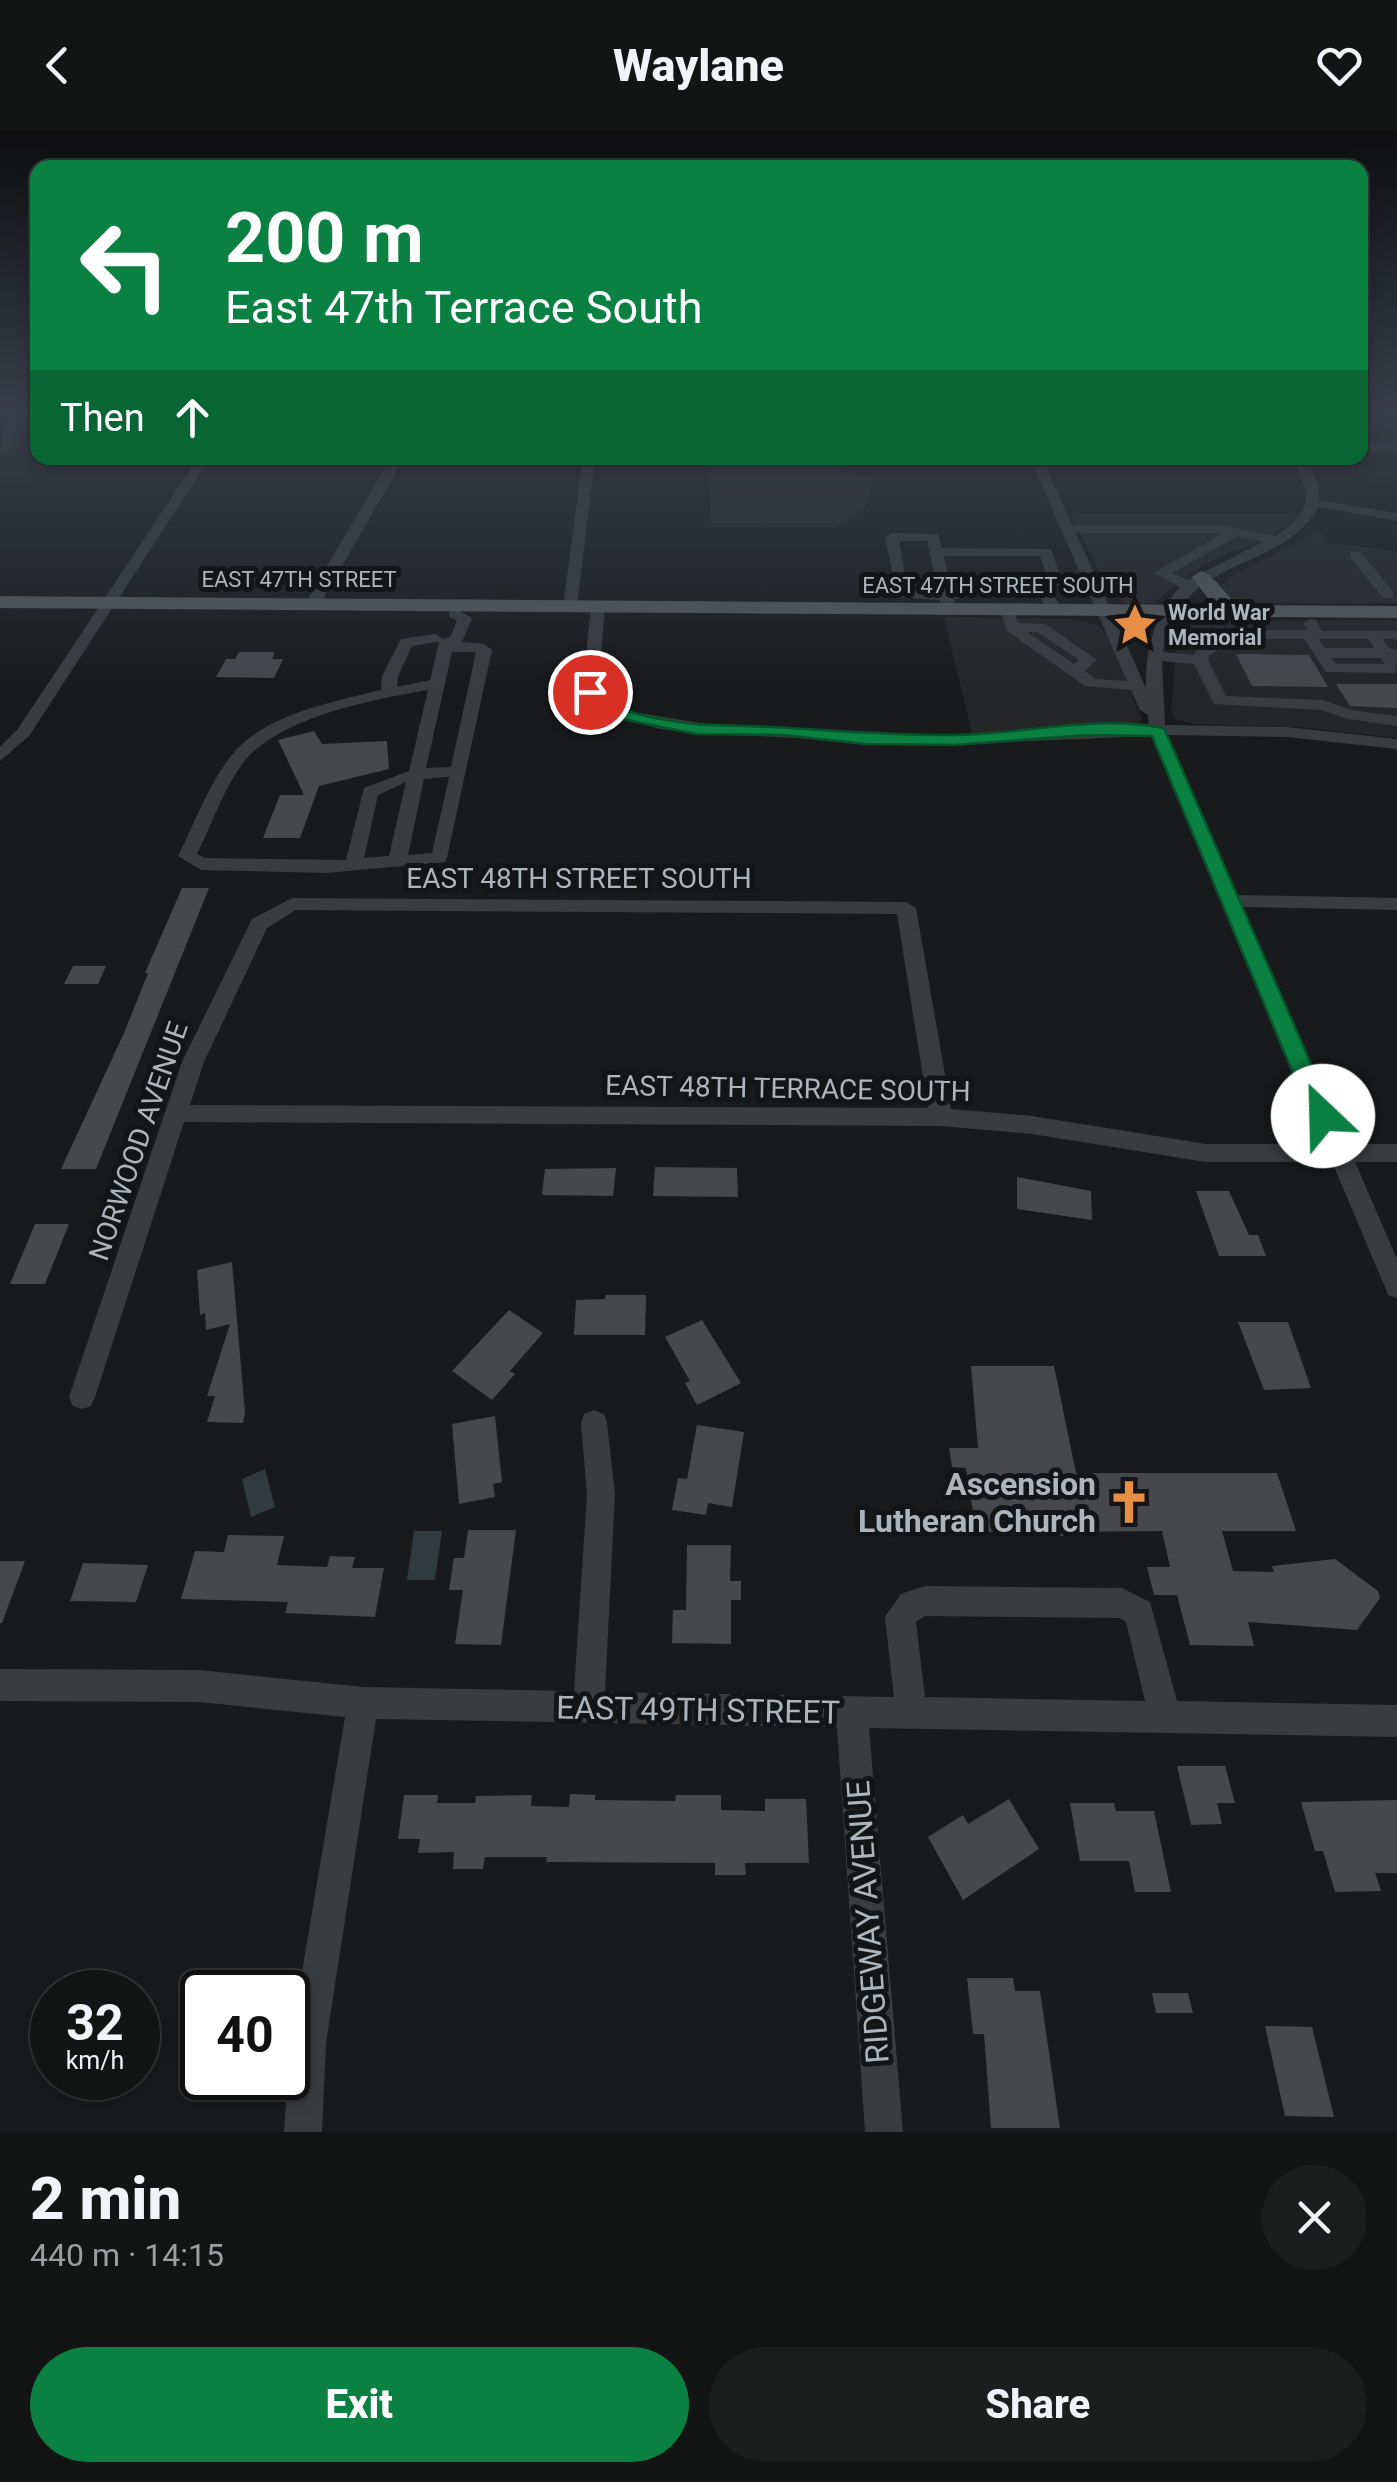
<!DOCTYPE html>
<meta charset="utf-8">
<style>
:root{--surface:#131414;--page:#1c1d1d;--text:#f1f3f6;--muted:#9d9ea0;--line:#323334;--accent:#0b8043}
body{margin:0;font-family:Roboto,sans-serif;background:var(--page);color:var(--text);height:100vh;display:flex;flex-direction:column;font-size:38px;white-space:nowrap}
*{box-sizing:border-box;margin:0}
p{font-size:32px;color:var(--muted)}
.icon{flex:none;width:55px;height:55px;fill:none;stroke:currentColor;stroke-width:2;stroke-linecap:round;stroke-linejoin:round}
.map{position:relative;height:2002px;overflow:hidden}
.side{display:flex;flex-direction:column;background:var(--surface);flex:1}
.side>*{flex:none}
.hud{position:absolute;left:30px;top:30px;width:1338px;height:305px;border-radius:20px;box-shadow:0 5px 15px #0003,0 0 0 2px var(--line);background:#0b8043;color:#fff;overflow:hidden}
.speed{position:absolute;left:30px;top:1840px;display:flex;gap:20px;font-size:50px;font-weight:700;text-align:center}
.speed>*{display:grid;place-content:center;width:130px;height:130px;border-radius:50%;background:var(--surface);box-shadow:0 5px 15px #0003,0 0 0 2px var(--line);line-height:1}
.speed small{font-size:25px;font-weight:400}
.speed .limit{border:5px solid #111;border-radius:15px;background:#fff;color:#111}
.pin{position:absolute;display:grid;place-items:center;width:85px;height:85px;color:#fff;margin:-42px;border:5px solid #fff;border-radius:50%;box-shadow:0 2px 10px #0007}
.me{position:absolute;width:110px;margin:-55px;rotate:336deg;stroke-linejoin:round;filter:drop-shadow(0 0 8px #0008)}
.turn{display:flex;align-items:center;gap:35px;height:210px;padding:0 30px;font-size:45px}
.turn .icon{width:130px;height:130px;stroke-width:2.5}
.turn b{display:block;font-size:70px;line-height:85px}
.then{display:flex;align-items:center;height:95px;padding:0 30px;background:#0003;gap:20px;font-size:38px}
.round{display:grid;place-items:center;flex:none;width:105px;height:105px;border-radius:52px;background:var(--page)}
.summary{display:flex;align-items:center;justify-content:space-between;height:170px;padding:0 30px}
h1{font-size:60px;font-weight:800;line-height:75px}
.cta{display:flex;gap:20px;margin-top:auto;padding:20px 30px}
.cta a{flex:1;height:115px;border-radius:60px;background:var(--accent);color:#fff;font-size:40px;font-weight:800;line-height:115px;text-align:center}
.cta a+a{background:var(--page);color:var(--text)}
header{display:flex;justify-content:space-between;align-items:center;height:130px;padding:0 30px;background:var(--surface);font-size:45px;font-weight:800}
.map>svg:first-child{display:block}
.built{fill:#252628}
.green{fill:#242b23}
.water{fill:#303b3f}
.building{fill:#46484b}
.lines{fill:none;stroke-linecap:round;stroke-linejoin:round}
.minor{fill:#3a3d40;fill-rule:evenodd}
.major{fill:#575a5f;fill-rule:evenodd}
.route{fill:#0b8043;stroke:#07532c;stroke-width:2.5}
.labels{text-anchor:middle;stroke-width:10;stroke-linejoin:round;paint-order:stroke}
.far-street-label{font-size:22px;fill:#adb4ba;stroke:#141516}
.far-poi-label{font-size:22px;font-weight:bold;fill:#adb4ba;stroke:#141516;text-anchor:start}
.street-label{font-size:28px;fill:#adb4ba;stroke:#141516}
.near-poi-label{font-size:32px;font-weight:bold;fill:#adb4ba;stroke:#141516;text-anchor:end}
.near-street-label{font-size:32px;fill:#adb4ba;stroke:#141516}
</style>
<header><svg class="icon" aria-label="back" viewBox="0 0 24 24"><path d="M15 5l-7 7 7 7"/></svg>Waylane<svg class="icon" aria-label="heart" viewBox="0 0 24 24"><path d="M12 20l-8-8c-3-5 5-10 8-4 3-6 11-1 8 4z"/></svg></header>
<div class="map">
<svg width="1397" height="2002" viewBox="0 0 1397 2002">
<rect width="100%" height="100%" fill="#191a1b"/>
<!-- built -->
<g class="built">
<polygon points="1071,383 1302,383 1268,409 1228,423 1195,440 1153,473 1138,474 1125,473 1108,461"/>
<polygon points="1320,401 1329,413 1397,421 1397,474 1243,473 1226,469 1219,457 1230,447"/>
<polygon points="944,487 1072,489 1098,495 1110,509 1142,589 1133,595 1065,595 972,604"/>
<polygon points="1397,490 1397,608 1300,597 1195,594 1175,589 1171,582 1176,522 1192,494 1219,491"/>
</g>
<!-- green -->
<polygon class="green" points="709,328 841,328 840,341 875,346 865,378 834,397 711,397"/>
<!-- water -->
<g class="water">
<polygon points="265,1339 275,1377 251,1387 242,1349"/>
<polygon points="414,1401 442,1401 435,1450 407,1450"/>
</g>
<!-- building -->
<g class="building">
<polygon points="239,522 275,522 272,529 283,529 274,548 216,547 226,529 235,529"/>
<polygon points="1236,524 1309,525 1328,557 1252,556"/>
<polygon points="1336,554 1397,554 1397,578 1350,576"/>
<polygon points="314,601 322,614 387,611 389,639 319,656 300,708 263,708 280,665 304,665 278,610"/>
<polygon points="182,758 209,758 96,1039 61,1039 124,903 148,843 145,843"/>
<polygon points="73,836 106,836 98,854 64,854"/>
<polygon points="655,1037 737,1038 738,1067 653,1066"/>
<polygon points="616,1038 613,1066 542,1065 545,1039"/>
<polygon points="1017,1047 1091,1061 1092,1090 1017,1079"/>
<polygon points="1196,1061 1229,1061 1249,1105 1258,1105 1266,1126 1219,1126"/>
<polygon points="35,1094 69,1094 45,1154 10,1154"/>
<polygon points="232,1132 245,1283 243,1293 207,1292 215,1266 207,1266 230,1194 206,1200 205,1183 200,1185 197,1140"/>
<polygon points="606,1165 646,1165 645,1205 574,1205 576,1170 605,1169"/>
<polygon points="509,1180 543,1203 510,1241 515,1244 492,1270 452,1241"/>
<polygon points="702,1190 741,1253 697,1275 685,1253 690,1251 665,1207"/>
<polygon points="1238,1192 1288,1192 1311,1258 1264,1260"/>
<polygon points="971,1236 1054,1236 1076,1343 1277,1343 1296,1401 1222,1401 1233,1441 1274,1442 1272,1436 1335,1429 1378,1461 1380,1468 1357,1500 1248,1492 1254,1516 1190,1515 1177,1465 1154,1465 1147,1437 1170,1437 1162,1401 1062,1402 1064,1406 976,1401 966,1338 952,1337 949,1318 978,1318"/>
<polygon points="495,1286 502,1352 493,1354 495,1367 459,1374 452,1294"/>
<polygon points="697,1295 744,1302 732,1377 708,1373 706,1385 672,1380 678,1348 687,1349"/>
<polygon points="468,1400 516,1400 501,1515 455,1514 463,1460 449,1460 454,1428 464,1428"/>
<polygon points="228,1405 284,1406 277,1435 327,1437 330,1426 355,1427 352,1438 384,1438 375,1487 285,1483 288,1472 181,1469 195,1421 224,1422"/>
<polygon points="687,1415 731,1415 730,1451 741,1451 741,1470 731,1470 731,1514 672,1513 673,1480 686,1480"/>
<polygon points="0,1431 25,1431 2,1493 0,1493"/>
<polygon points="83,1433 148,1435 136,1472 70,1471"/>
<polygon points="1177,1636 1225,1636 1235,1673 1217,1673 1222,1694 1191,1695"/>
<polygon points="570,1664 595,1665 595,1670 675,1671 676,1665 721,1665 721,1680 765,1681 765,1669 806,1669 809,1733 745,1733 746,1745 715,1745 715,1733 546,1732 547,1727 485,1727 483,1739 453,1739 454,1722 418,1723 420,1709 398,1709 404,1665 438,1665 437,1673 475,1673 476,1666 532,1665 531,1676 569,1677"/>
<polygon points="1009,1669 1039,1719 963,1770 928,1707 963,1685 968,1694"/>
<polygon points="1397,1670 1397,1743 1375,1743 1381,1761 1335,1762 1323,1721 1315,1721 1301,1672"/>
<polygon points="1070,1673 1114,1673 1116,1681 1154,1681 1171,1762 1135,1762 1129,1731 1080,1731"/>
<polygon points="967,1848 1013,1848 1015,1861 1040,1861 1060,1998 991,1998 984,1904 973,1904"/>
<polygon points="1152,1863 1188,1863 1193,1883 1156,1883"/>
<polygon points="1265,1896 1312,1897 1334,1987 1285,1986"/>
</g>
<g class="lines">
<!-- minor -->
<g class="minor">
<path d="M7 282H19C19 296 12 319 0 326Z"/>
<rect x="1360" y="313" width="37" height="8"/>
<polygon points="198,328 210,328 29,606 0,631 0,617 17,600"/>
<polygon points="583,328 595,328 577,476 570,480 563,476"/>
<path d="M1030 328H1042L1072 395H1221L1275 406C1315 379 1310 368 1293 328H1305L1319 356V370L1397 383V391L1319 377C1277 446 1180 423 1163 522L1194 525 1197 519 1208 515 1204 504 1211 500H1307L1304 493 1311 489 1316 490 1322 501H1397V509H1383L1389 518 1397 520 1396 543 1326 542 1304 509H1220L1224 517 1209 525 1208 530 1226 566 1323 570 1351 580 1397 586V596L1348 589 1321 580 1214 574 1194 534 1162 531 1165 595 1287 597 1397 609V619L1287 607 1168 605 1238 765 1397 768V780L1243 777 1347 1014H1397V1032H1355L1397 1129V1168L1388 1165 1385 1157 1332 1032H1206L1032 1004 941 996 184 992 95 1267 91 1276 82 1279 73 1276 69 1267 182 932 252 789 292 768 906 772 916 778 951 979 1032 986 1206 1014H1324L1151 606 933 615 700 603 660 599 615 587 582 562 591 477 598 473 605 477 598 560 627 581 700 593 933 606 1149 596 1148 585 1140 580 1131 560 1085 556 1007 501 1000 480 1007 476 1014 480 1018 493 1045 494 1093 527 1096 530 1085 541 1095 549 1127 551ZM1076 403H1223L1154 443 1180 457C1154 485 1145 521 1146 558ZM1238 406 1263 412 1188 450 1172 443ZM1027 502H1037L1079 530 1074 534ZM1319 509H1368L1374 518H1325ZM1331 528H1381L1385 534H1336ZM296 780 897 784 928 978 190 975 204 932 267 798Z"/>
<polygon points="390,330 400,333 391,351 320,474 308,477 306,474 315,456"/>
<path d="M892 403 938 404 942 418 1051 419 1061 448 1053 463 1061 480 1049 483 1040 466 1002 461 954 469 956 479 949 483 942 479 940 470 897 467 885 407ZM899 411H927L938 461 908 460ZM944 426H1040L1047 448 1042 457 1002 452 952 461Z"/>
<polygon points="1351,422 1361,422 1393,462 1393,468 1383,468 1351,428"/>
<path d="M449 481H459L472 488 462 512 484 514 492 520 446 732 326 743 201 740 178 726C196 691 211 646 238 618 272 583 336 571 381 560L382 546 401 509 436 504 443 509 451 506 457 490 449 487ZM436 512H439L430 550 397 557 398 546 412 516ZM452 522H476L451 637 426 638ZM428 560 409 641 364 658 346 730 205 728 197 724C212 695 229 643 253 622 293 585 375 569 428 560ZM446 647H449L432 723 408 725 424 649ZM406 652 389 726 364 728 378 665Z"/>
<path d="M594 1280 604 1284 607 1293 615 1364 605 1562 894 1567 885 1487 901 1464 925 1456 1122 1458 1150 1472 1177 1571 1397 1575V1607L869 1598 903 2002H865L837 1597 376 1589 326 1913 322 2002H284L290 1913 345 1587 199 1572 0 1571V1539L199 1540 363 1557 574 1561 587 1364 581 1293 584 1284ZM925 1486 1119 1488 1126 1492 1145 1571 925 1567 916 1492Z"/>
</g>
<!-- major -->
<path class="major" d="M1201 441C1216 446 1225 466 1239 475L1397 476V488L0 478V466L1213 475 1192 447Z"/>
</g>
<!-- sky -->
<linearGradient id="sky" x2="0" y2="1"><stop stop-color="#0e0e0f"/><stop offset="0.5" stop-color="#383e4a"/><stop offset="1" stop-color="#383e4a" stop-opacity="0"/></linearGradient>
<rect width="1397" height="563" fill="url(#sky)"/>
<!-- route -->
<path class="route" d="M585 558C602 556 609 573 623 579 641 587 686 594 706 595 788 595 868 606 950 605 1020 605 1095 584 1164 598L1334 986 1331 992 1323 995 1311 986 1152 606 1088 605 954 615 866 614 783 605 696 604 612 587 585 565Z"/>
<!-- icons -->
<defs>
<g id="sight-bare" transform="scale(3.45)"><path d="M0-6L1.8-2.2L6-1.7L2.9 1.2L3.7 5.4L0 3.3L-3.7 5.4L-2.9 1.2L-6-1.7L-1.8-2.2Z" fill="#e68d46" stroke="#141516" stroke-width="2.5" paint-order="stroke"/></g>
<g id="church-bare" transform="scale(3.45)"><path d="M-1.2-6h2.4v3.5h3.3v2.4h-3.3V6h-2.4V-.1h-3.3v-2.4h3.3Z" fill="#e68d46" stroke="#141516" stroke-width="2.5" paint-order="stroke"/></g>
</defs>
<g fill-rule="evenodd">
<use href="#sight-bare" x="1135" y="495"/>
<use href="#church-bare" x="1129" y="1372"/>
</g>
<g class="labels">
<!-- far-street labels -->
<g class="far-street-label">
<text x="299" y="457">EAST 47TH STREET</text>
<text x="998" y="463">EAST 47TH STREET SOUTH</text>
</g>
<!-- far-poi labels -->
<g class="far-poi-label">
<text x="1168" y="490">World War<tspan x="1168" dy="25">Memorial</tspan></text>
</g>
<!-- street labels -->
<g class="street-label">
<text x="579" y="758">EAST 48TH STREET SOUTH</text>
<text transform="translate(788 958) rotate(1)" y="10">EAST 48TH TERRACE SOUTH</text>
<text transform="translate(138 1011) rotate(-71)" y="10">NORWOOD AVENUE</text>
</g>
<!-- near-poi labels -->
<g class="near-poi-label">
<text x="1096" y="1365">Ascension<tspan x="1096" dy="37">Lutheran Church</tspan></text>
</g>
<!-- near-street labels -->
<g class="near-street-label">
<text transform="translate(698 1580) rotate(1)" y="11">EAST 49TH STREET</text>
<text transform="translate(868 1792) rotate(-94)" y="11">RIDGEWAY AVENUE</text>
</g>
</g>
</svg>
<div class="speed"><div>32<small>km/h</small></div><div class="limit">40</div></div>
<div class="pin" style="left:590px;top:562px;background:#d93025"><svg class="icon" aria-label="arrive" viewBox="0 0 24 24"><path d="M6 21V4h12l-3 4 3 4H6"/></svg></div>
<svg class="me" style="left:1323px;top:986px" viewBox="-20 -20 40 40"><circle r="19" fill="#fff"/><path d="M0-13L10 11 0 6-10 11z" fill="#0b8043"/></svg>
<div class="hud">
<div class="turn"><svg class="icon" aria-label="left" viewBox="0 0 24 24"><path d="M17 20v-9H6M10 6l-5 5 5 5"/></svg><div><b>200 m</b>East 47th Terrace South</div></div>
<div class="then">Then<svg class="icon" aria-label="ahead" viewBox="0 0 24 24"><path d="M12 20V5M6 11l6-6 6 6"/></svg></div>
</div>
</div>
<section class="side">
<div class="summary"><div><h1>2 min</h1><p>440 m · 14:15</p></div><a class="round"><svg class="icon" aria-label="close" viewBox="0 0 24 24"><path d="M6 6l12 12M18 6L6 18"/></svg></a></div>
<div class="cta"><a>Exit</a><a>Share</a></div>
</section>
